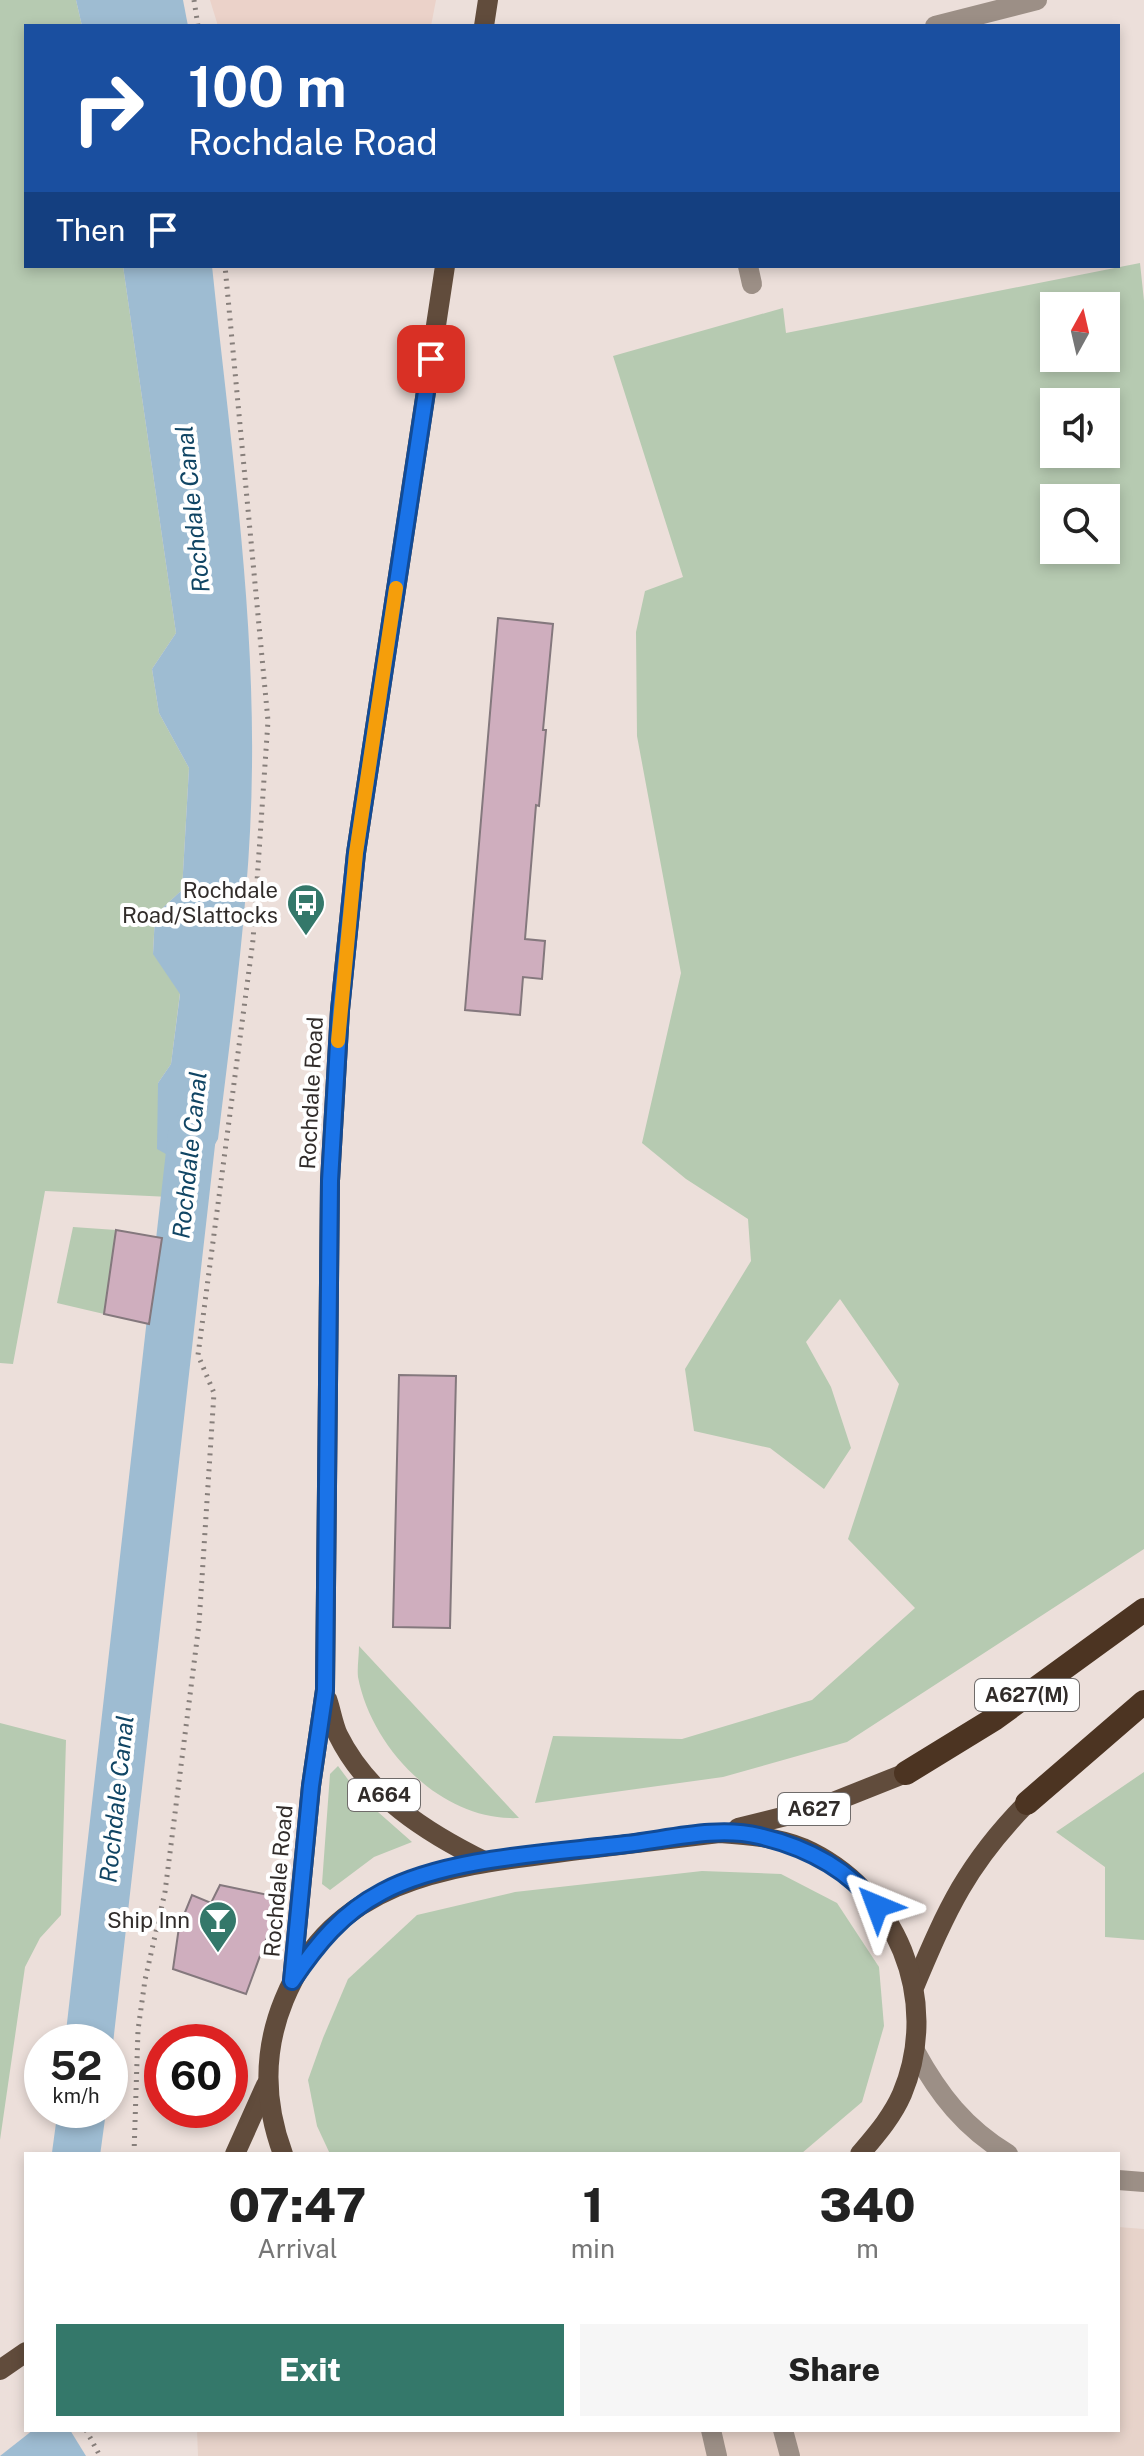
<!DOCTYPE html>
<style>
:root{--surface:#fff;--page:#f6f6f6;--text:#222;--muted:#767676;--accent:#34786a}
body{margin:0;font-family:"Public Sans",sans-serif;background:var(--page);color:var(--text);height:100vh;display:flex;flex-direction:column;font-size:30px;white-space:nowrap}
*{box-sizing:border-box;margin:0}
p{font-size:26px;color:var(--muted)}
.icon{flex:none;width:44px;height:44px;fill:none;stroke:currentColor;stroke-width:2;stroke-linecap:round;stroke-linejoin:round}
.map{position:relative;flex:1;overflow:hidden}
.side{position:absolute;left:24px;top:2152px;width:1096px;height:280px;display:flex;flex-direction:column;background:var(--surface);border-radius:0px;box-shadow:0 4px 12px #0003}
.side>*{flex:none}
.hud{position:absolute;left:24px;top:24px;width:1096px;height:244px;border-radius:0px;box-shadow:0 4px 12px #0003;background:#1a4fa0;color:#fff;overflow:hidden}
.needle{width:52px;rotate:8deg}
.tools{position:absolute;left:1040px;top:292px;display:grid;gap:16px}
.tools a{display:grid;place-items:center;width:80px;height:80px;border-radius:0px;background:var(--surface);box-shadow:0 4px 12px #0003;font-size:40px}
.speed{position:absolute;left:24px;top:2024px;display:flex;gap:16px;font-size:40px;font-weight:700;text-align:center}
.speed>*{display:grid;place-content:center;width:104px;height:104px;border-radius:50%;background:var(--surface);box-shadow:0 4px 12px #0003;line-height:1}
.speed small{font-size:20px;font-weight:400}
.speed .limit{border:12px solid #d22;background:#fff;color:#111}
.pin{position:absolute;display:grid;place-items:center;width:68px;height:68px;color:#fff;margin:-34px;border-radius:16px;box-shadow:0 4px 12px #0006}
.me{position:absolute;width:88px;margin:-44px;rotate:316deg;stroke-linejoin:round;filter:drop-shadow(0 0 6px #0008)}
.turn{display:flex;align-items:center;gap:28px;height:168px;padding:0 32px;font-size:36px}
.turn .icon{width:104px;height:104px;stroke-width:2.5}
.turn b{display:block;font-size:56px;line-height:68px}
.then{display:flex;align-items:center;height:76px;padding:0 32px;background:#0003;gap:16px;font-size:30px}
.eta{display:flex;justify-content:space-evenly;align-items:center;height:136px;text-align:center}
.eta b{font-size:48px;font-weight:800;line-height:56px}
.primary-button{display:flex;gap:16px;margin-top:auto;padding:16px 32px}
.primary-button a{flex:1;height:92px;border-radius:0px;background:var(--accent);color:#fff;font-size:32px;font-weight:800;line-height:92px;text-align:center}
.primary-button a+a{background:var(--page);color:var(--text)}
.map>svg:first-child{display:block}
.commercial{fill:#ebd2c9}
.built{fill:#e7d3ca}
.green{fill:#b6cab1;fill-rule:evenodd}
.water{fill:#9ebcd2}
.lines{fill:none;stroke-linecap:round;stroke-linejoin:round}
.canal{stroke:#9ebcd2;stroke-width:48}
.building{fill:#cfaebe;stroke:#84787d;stroke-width:2}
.path{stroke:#877f7b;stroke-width:5;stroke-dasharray:2 6;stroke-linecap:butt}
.minor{stroke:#9c8f86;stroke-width:20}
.major{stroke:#614c3c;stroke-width:20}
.highway{stroke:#4c3422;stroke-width:24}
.route-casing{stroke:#114b97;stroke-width:20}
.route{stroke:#1a73e8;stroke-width:14}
.slow{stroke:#f59e0b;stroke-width:14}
.labels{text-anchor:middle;stroke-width:8;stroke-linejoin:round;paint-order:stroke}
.shield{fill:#fff;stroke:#6f6b6a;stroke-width:2}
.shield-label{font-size:20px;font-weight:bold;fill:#312c2a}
.poi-label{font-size:22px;fill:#312c2a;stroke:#fff;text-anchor:end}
.street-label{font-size:22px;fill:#312c2a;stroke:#fff}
.water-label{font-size:24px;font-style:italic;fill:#104564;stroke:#fff}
</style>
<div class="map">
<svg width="1144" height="2456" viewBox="0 0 1144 2456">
<rect width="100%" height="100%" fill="#ecdfda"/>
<!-- commercial -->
<polygon class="commercial" points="210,0 436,0 431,26 218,26"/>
<!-- built -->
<polygon class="built" points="1118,2227 1144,2229 1144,2456 198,2456 197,2430 1118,2430"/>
<!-- green -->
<g class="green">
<polygon points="0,0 76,0 82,26 26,26 26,266 123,266 176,633 152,669 159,713 189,768 182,890 155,915 153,953 180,993 171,1064 158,1083 173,1158 170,1197 45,1191 13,1364 0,1363"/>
<path d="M1140 263 1144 301V1549L847 1742 723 1777 535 1803 553 1736 682 1739 812 1700 915 1608 848 1539 899 1384 840 1299 806 1342 831 1387 851 1448 824 1489 770 1448 694 1431 685 1369 751 1261 748 1219 686 1179 642 1143 681 973 637 736 636 632 645 591 683 577 613 356 783 308 786 333ZM1054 306H1106V358H1054ZM1054 402H1106V454H1054ZM1054 498H1106V550H1054Z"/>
<polygon points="73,1227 116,1230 104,1314 57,1303"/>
<path d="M359 1646 519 1818C443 1822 372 1750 358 1677 357 1668 359 1656 359 1646Z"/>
<polygon points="0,1723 66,1740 61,1915 40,1938 25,1967 0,2140"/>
<polygon points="338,1766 361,1797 412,1842 374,1857 330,1890 322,1884 330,1774"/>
<polygon points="1144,1772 1144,1940 1105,1937 1105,1867 1056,1832"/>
<polygon points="702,1871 781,1874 837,1903 879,1967 884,2026 862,2102 802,2153 330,2154 317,2126 308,2080 323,2038 348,1979 417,1915 515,1892"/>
</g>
<!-- water -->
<g class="water">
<polygon points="76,0 183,0 188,26 82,26"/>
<path d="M123 266H212C229 432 254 599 252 766 251 891 233 1015 218 1139L200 1170 199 1201 170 1197 173 1158 157 1149 158 1083 171 1064 180 994 153 954 155 915 182 890 189 768 159 713 152 669 176 633Z"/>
<polygon points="33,2430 70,2430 86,2456 0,2456"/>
</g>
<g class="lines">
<!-- canal -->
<g class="canal">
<polyline points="89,2042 192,1135"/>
<polyline points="76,2154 82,2110"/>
</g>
</g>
<!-- building -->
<g class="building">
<polygon points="498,618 553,624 543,730 546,730 539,806 536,805 525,939 545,941 542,979 523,977 520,1015 465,1010"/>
<polygon points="116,1230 162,1238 149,1324 104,1314"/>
<polygon points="399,1375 456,1376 450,1628 393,1627"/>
<polygon points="220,1885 273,1896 271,1926 246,1994 173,1969 179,1927 192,1895 211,1903"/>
</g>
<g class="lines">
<!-- path -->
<g class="path">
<polyline points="194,0 198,26"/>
<polyline points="134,2154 138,2030 145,1980 165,1892 199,1624 214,1393 198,1355 253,940 268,721 225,266"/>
<polyline points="86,2430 100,2456"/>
</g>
<!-- minor -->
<g class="minor">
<polyline points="935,26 1037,0"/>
<polyline points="748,266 752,284"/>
<path d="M915 2051C939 2095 965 2128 1008 2154"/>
<polyline points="1118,2180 1144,2182"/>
<polyline points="711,2430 717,2456"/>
<polyline points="783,2430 790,2456"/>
</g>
<!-- major -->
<g class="major">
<polyline points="484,26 488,0"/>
<path d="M327 1699C331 1710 333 1724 338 1735 368 1796 427 1833 486 1862"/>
<polyline points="738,1828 818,1808 906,1773"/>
<polyline points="292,1981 311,1786 325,1690 330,1181 340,1010 356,853 445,266"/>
<path d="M915 1985C947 1909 967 1864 1027 1803"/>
<polyline points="235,2154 266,2085"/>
<path d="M283 2154C264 2103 263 2051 284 2000 333 1881 443 1867 556 1853 610 1846 664 1840 719 1833 747 1835 776 1837 803 1848 896 1889 942 1999 902 2094 892 2117 876 2135 860 2154"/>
<polyline points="0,2370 26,2352"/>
</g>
<!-- highway -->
<g class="highway">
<polyline points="906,1773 994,1719 1144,1610"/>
<polyline points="1027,1803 1144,1702"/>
</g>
</g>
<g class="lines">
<!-- route casing -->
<g class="route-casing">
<path id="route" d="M431 359 356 853 340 1010 330 1181 325 1690 311 1786 292 1981C317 1944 342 1913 382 1892 447 1857 553 1853 626 1844 669 1839 717 1826 759 1836 806 1847 847 1868 877 1906"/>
</g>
<!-- route -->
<use href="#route" class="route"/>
<!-- slow -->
<polyline class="slow" points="338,1041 356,853 396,588"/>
</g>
<!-- icons -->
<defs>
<g id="bus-pin" transform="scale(2)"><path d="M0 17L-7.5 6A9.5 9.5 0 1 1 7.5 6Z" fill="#34786a" stroke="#fff"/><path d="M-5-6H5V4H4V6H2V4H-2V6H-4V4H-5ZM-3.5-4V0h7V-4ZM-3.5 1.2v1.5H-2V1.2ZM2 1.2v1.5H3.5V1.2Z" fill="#fff"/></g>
<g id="bar-pin" transform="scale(2)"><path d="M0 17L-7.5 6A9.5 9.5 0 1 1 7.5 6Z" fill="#34786a" stroke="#fff"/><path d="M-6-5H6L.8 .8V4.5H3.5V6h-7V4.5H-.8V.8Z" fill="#fff"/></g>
</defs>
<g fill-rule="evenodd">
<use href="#bus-pin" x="306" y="903"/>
<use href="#bar-pin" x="218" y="1920"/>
</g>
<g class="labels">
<!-- shield labels -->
<g class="shield">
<rect x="975" y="1679" width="104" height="32" rx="6"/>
<rect x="348" y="1779" width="72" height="32" rx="6"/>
<rect x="778" y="1793" width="72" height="32" rx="6"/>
</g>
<g class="shield-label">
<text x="1027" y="1702">A627(M)</text>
<text x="384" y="1802">A664</text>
<text x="814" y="1816">A627</text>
</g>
<!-- poi labels -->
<g class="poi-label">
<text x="278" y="898">Rochdale<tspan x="278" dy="25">Road/Slattocks</tspan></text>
<text x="190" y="1928">Ship Inn</text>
</g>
<!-- street labels -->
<g class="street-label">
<text transform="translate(311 1093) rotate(-87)" y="8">Rochdale Road</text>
<text transform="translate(278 1881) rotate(-85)" y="8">Rochdale Road</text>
</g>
<!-- water labels -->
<g class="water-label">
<text transform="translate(193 509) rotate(-96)" y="8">Rochdale Canal</text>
<text transform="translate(190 1155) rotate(-84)" y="8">Rochdale Canal</text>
<text transform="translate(117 1799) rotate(-84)" y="8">Rochdale Canal</text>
</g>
</g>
</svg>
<div class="tools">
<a><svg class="needle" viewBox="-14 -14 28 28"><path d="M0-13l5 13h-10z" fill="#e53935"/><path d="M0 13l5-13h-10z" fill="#767676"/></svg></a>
<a><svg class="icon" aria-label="sound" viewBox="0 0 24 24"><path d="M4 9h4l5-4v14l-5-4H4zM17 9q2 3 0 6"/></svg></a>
<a><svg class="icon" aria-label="search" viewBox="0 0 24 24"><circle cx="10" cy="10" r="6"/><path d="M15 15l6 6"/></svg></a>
</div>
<div class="speed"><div>52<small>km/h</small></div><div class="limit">60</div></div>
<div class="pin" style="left:431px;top:359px;background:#d93025"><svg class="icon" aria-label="arrive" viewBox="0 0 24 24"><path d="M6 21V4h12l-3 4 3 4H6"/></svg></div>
<svg class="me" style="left:877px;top:1906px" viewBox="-20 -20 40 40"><path d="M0-17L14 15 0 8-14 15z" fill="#1a73e8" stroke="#fff" stroke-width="4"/></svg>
<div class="hud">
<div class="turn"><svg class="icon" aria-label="right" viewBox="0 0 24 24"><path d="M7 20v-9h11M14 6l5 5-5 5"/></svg><div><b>100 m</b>Rochdale Road</div></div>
<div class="then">Then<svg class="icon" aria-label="arrive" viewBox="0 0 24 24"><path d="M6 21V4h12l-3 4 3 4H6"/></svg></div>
</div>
<section class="side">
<div class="eta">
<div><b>07:47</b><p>Arrival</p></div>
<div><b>1</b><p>min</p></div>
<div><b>340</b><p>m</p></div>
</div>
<div class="primary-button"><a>Exit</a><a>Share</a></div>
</section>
</div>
